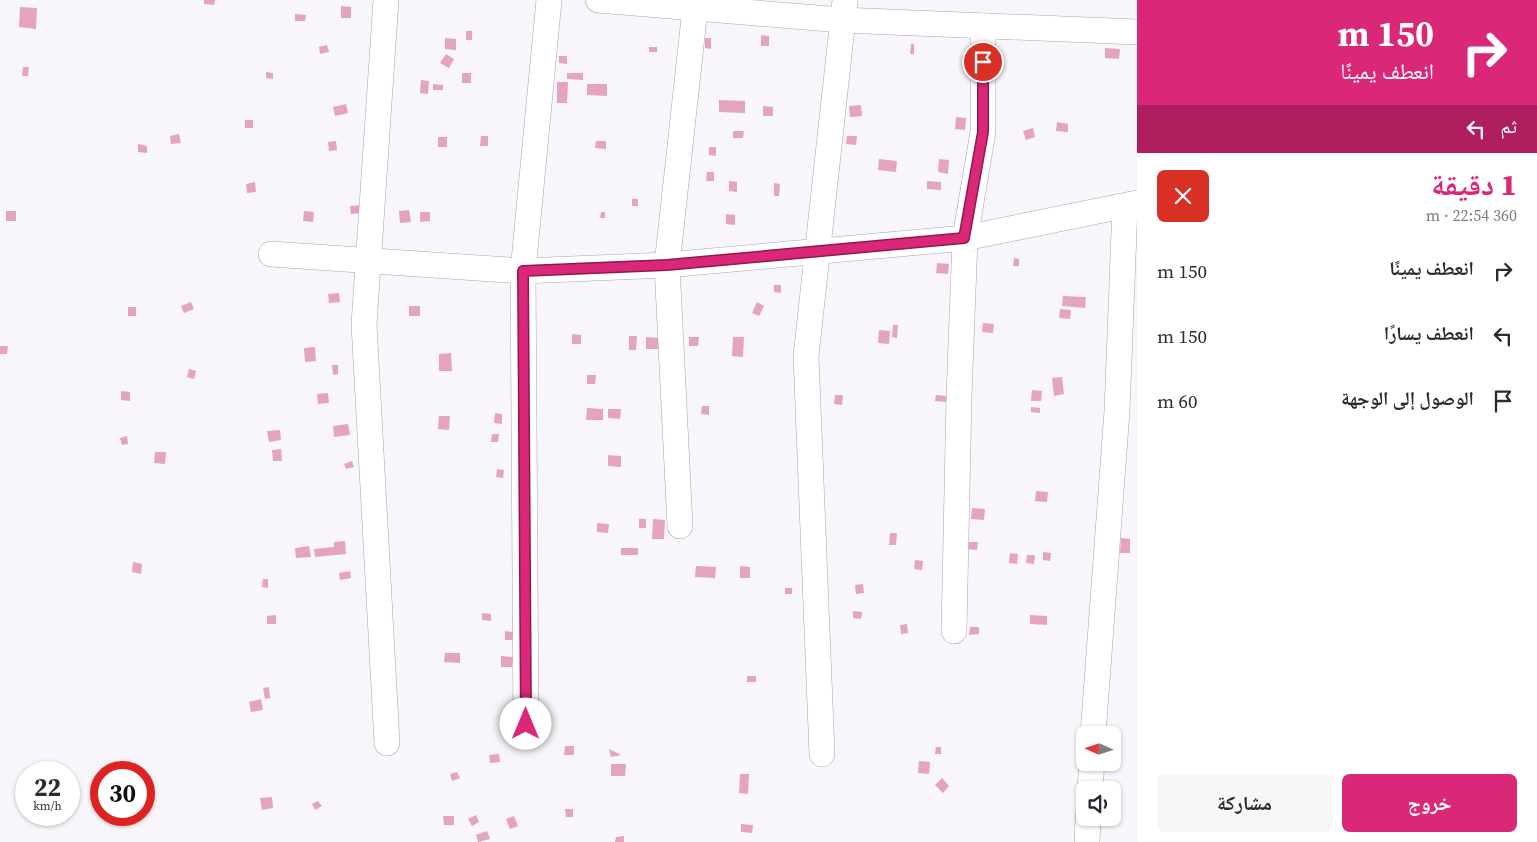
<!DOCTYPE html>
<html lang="ar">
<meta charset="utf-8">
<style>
:root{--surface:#fff;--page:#f7f7f7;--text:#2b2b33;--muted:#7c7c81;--accent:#db2777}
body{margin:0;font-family:"Source Serif 4","Noto Naskh Arabic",serif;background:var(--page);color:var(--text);direction:rtl;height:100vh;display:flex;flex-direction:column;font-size:19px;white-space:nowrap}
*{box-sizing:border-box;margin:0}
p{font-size:16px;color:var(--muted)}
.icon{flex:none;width:28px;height:28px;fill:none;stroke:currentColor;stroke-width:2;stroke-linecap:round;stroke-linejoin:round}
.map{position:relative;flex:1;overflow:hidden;direction:ltr}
.panel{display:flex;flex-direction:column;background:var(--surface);width:400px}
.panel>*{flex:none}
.hud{background:#db2777;color:#fff;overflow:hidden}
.needle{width:32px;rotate:273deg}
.fabs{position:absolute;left:1076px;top:726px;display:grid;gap:10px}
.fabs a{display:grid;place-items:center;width:45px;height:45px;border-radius:8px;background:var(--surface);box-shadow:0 1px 4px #0004;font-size:25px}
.speed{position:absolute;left:15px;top:761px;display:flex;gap:10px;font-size:25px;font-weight:700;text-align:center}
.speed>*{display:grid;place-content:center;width:65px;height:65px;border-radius:50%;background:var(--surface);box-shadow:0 1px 4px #0004;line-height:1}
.speed small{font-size:12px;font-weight:400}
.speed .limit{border:8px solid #d22;background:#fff;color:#111}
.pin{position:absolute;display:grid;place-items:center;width:42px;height:42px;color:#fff;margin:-21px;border:2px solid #fff;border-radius:50%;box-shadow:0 1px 5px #0007}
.me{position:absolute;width:55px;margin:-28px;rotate:0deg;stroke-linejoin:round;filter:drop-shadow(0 0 4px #0008)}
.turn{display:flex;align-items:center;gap:18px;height:105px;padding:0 20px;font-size:22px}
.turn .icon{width:65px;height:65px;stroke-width:2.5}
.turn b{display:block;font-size:35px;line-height:42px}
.then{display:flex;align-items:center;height:48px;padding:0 20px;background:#0003;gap:10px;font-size:19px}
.round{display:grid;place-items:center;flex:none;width:52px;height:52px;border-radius:8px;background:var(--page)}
.headline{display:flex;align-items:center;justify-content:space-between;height:85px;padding:0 20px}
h1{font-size:30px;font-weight:800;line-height:38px;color:var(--accent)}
.cta{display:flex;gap:10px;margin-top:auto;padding:10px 20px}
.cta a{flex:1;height:58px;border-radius:8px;background:var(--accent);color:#fff;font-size:20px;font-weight:800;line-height:58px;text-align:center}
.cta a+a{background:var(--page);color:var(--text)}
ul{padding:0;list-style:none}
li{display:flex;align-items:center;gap:15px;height:65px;padding:0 20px}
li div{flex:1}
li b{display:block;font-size:19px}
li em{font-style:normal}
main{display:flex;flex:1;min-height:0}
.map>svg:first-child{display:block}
.building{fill:#e4a3c1}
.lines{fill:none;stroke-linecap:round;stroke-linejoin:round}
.street-casing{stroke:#aaa0b8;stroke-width:26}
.street{stroke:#fff;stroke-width:25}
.route-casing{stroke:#8e194d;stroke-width:12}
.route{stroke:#db2777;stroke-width:9}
</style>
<main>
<section class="panel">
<div class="hud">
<div class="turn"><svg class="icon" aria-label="right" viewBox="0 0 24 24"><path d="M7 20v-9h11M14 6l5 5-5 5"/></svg><div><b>150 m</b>انعطف يمينًا</div></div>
<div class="then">ثم<svg class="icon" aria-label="left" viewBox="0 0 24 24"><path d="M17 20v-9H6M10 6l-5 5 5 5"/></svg></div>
</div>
<div class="headline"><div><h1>1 دقيقة</h1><p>360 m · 22:54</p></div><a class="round" style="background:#d93025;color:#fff"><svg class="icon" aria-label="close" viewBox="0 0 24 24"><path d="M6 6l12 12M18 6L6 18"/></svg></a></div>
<ul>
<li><svg class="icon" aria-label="right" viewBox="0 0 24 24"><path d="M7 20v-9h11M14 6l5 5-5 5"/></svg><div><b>انعطف يمينًا</b></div><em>150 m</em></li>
<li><svg class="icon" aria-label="left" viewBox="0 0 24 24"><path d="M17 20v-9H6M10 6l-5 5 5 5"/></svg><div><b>انعطف يسارًا</b></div><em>150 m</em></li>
<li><svg class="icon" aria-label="arrive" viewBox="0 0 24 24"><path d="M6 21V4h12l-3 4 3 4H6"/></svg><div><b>الوصول إلى الوجهة</b></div><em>60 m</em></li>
</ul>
<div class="cta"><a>خروج</a><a>مشاركة</a></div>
</section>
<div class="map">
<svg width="1137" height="842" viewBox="0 0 1137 842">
<rect width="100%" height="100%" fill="#f8f6fb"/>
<!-- building -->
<g class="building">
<polygon points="204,0 215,0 214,5 204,4"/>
<polygon points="341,6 351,7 351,18 341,18"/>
<polygon points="20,7 37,8 36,29 19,27"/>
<polygon points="295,14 306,15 305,21 295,21"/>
<rect x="466" y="31" width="6" height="9"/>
<polygon points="761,35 769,36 769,46 761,46"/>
<polygon points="445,38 456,39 456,50 445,49"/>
<polygon points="705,38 711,38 711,49 705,48"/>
<polygon points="911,44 914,44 914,54 910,54"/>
<polygon points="327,45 329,52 320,54 319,47"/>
<rect x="649" y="47" width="8" height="5"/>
<polygon points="1105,48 1120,49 1119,59 1105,58"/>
<polygon points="446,54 454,59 449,68 440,63"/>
<polygon points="559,56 567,56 567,64 559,63"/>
<polygon points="23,67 29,67 28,76 22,76"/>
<polygon points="266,72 273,73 273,79 266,78"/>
<rect x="462" y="73" width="9" height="10"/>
<polygon points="567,73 583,73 583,80 567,79"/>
<polygon points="421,80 429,81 428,94 420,93"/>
<polygon points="557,82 568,82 567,103 557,103"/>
<polygon points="433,84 443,85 443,90 433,90"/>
<polygon points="587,84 607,84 607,96 587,95"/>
<polygon points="719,100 745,101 745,113 719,112"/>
<polygon points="346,104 348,113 335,116 333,107"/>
<polygon points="861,105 862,116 850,117 849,106"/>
<polygon points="763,106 773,107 773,116 763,116"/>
<polygon points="956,117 966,118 965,130 955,129"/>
<rect x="245" y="120" width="8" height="8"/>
<polygon points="1057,122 1068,124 1068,132 1056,131"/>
<polygon points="1033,128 1035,137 1026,140 1023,131"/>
<polygon points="733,131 744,131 743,138 733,138"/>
<polygon points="179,134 181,143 171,144 170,136"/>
<polygon points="481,136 488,136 488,146 480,146"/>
<polygon points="847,136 857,136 856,145 846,144"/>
<rect x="438" y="137" width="9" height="10"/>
<polygon points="336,141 337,150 329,151 328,142"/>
<polygon points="596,141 606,141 606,149 595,148"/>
<polygon points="138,144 147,146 147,153 138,152"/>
<polygon points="709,147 716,147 716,156 709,155"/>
<polygon points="879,159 897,161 896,172 878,170"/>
<polygon points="939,159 949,160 948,174 938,172"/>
<polygon points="707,172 714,172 714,181 706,181"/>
<polygon points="729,181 737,182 737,192 729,191"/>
<polygon points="927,181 941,182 941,190 927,189"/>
<polygon points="255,182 256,192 247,193 246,184"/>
<polygon points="774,183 780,184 779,196 774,196"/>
<rect x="632" y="199" width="6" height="7"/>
<polygon points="363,205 363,213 351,214 350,206"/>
<polygon points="409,210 411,222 400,223 399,211"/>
<rect x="6" y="211" width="10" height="10"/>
<polygon points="304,211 314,212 313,222 303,221"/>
<polygon points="420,212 430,212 430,221 420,222"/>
<polygon points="601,212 605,212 605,218 600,218"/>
<polygon points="726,214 735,215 735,225 726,224"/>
<polygon points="1014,258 1019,259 1019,266 1013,266"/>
<polygon points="937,263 949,264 948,274 936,273"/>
<polygon points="774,285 781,285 781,293 774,292"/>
<polygon points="339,293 340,302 329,303 328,294"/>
<polygon points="1063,296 1086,297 1085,308 1062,306"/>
<polygon points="191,302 194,309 184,313 181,306"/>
<polygon points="757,302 764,306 759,316 752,313"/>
<rect x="409" y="306" width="11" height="10"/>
<rect x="128" y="307" width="8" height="9"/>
<polygon points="1060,309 1071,310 1070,319 1059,318"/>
<polygon points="983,323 994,324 993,333 982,332"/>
<polygon points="893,325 898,325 897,338 892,337"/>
<polygon points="879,330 890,331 889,344 878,343"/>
<polygon points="572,334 581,335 581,344 572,344"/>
<polygon points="629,336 637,336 636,350 629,350"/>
<polygon points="646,337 659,338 659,349 646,349"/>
<polygon points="689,337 699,337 698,346 689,346"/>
<polygon points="733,337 744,337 743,357 732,356"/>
<polygon points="0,346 8,346 7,354 0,354"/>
<polygon points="315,347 316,361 305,362 304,348"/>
<polygon points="451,353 452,371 439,371 439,354"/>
<polygon points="332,365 338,365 338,374 333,375"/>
<polygon points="189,369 196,371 194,379 187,377"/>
<polygon points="587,375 596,375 595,384 587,384"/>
<polygon points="1062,377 1064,394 1054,396 1052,378"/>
<polygon points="1032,390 1042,391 1041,401 1031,401"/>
<polygon points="121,391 130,392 130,401 121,400"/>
<polygon points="328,393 329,403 318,404 317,394"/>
<polygon points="835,395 843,395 842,405 834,404"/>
<polygon points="936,395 947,396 946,402 935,401"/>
<polygon points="702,406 709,406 709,415 701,414"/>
<polygon points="1031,407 1040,408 1040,413 1031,412"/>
<polygon points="587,408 603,409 603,420 586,420"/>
<polygon points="608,409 621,409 620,419 608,418"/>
<polygon points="495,413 502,414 502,424 494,423"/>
<polygon points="439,416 450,416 449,430 438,429"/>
<polygon points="348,424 350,435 334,437 333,426"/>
<polygon points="280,430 281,440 269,442 267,431"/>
<polygon points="492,434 499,434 498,442 491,442"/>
<polygon points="127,436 128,444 122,445 120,438"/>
<polygon points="281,449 282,461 273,461 272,450"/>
<polygon points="155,452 166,452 165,464 154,463"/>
<polygon points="608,455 621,456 621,467 608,466"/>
<polygon points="352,461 354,467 346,469 344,464"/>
<polygon points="497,469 504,470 503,478 496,477"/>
<polygon points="1036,491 1048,492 1047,502 1035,501"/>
<polygon points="972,508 985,509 984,520 971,519"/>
<rect x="639" y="519" width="7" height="9"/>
<polygon points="653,519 665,520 664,539 652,539"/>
<polygon points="597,523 609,524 608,533 597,532"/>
<polygon points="890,533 897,533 896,545 889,545"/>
<polygon points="1121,538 1130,539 1130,553 1120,553"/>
<polygon points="345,541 346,554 315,557 314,549 334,547 334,542"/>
<polygon points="968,542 978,542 977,550 967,549"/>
<polygon points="309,546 311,557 296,558 295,548"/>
<rect x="621" y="548" width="17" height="7"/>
<polygon points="1043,552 1051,553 1050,561 1043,560"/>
<polygon points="1010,553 1018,554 1017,564 1009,563"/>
<polygon points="1027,555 1035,555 1034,564 1026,563"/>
<polygon points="915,560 923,561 922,570 914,569"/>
<polygon points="133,562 142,564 141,574 132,572"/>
<polygon points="696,566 716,567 715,578 695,577"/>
<polygon points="740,566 750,567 750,578 740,578"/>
<polygon points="350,571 351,578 340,580 339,573"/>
<polygon points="263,579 268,579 268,588 262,587"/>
<polygon points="863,584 864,593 856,594 855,585"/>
<rect x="785" y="588" width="7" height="6"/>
<polygon points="853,611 862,612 861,619 853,618"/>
<polygon points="482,613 491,614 491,621 482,620"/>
<polygon points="276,615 276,624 267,624 267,616"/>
<polygon points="1030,615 1047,616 1047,625 1030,624"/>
<polygon points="907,624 908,633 901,634 900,625"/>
<polygon points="970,627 979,627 979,634 969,635"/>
<polygon points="505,631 513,632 512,640 505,640"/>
<polygon points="445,653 460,653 460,663 444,662"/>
<polygon points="501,656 513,657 512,667 501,667"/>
<rect x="747" y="676" width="9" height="6"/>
<polygon points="269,687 270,698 265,699 263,688"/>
<polygon points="261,699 263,710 251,712 249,702"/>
<polygon points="565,746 574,746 574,755 564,755"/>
<polygon points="936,747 941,747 941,754 935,754"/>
<polygon points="609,749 621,755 611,757"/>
<polygon points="499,754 500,762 490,763 489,755"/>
<polygon points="919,761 930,762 929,774 918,773"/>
<polygon points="611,764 626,764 625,776 611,776"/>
<polygon points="457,772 460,778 452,781 450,774"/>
<polygon points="740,774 749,774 748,794 739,793"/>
<polygon points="942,778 949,786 943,793 935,785"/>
<polygon points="272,797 273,808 262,810 260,798"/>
<polygon points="318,801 322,806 315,810 312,804"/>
<polygon points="565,809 573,809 573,817 566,817"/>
<polygon points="476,815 479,822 472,826 468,819"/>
<polygon points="443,816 454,816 454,825 444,825"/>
<polygon points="514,816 518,826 510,829 506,819"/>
<polygon points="741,824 753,825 752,833 741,832"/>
<polygon points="487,831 490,839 478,842 476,835"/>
<polygon points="624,836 624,842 615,842 616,837"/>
</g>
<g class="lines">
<!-- street casing -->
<g class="street-casing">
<g id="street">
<polyline points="386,0 364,324 387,743"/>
<polyline points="598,0 842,20 1137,32"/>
<polyline points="271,254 523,271 667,265 965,238 1137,203"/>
<polyline points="680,526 667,265 696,0"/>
<polyline points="954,631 959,397 965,238 983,132 983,26"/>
<polyline points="526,724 523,271 549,0"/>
<polyline points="1093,735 1117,411 1125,206"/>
<polyline points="822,754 806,356 845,0"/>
<polyline points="1090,790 1092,762"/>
<polyline points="1087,842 1088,818"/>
</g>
</g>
<!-- street -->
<use href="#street" class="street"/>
</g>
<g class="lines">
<!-- route casing -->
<g class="route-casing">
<polyline id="route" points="526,724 523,271 667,265 964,238 983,132 983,62"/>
</g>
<!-- route -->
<use href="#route" class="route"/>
</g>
</svg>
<div class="fabs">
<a><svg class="needle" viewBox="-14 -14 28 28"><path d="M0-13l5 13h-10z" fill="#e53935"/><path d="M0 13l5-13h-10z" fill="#7c7c81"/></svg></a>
<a><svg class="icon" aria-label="sound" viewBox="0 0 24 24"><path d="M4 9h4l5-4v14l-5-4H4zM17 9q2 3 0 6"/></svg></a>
</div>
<div class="speed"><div>22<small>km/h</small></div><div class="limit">30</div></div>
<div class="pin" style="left:983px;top:62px;background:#d93025"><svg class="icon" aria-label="arrive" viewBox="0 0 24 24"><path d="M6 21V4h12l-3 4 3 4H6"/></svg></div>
<svg class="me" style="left:526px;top:724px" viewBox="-20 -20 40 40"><circle r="19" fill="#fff"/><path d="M0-13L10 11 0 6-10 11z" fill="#db2777"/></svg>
</div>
</main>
